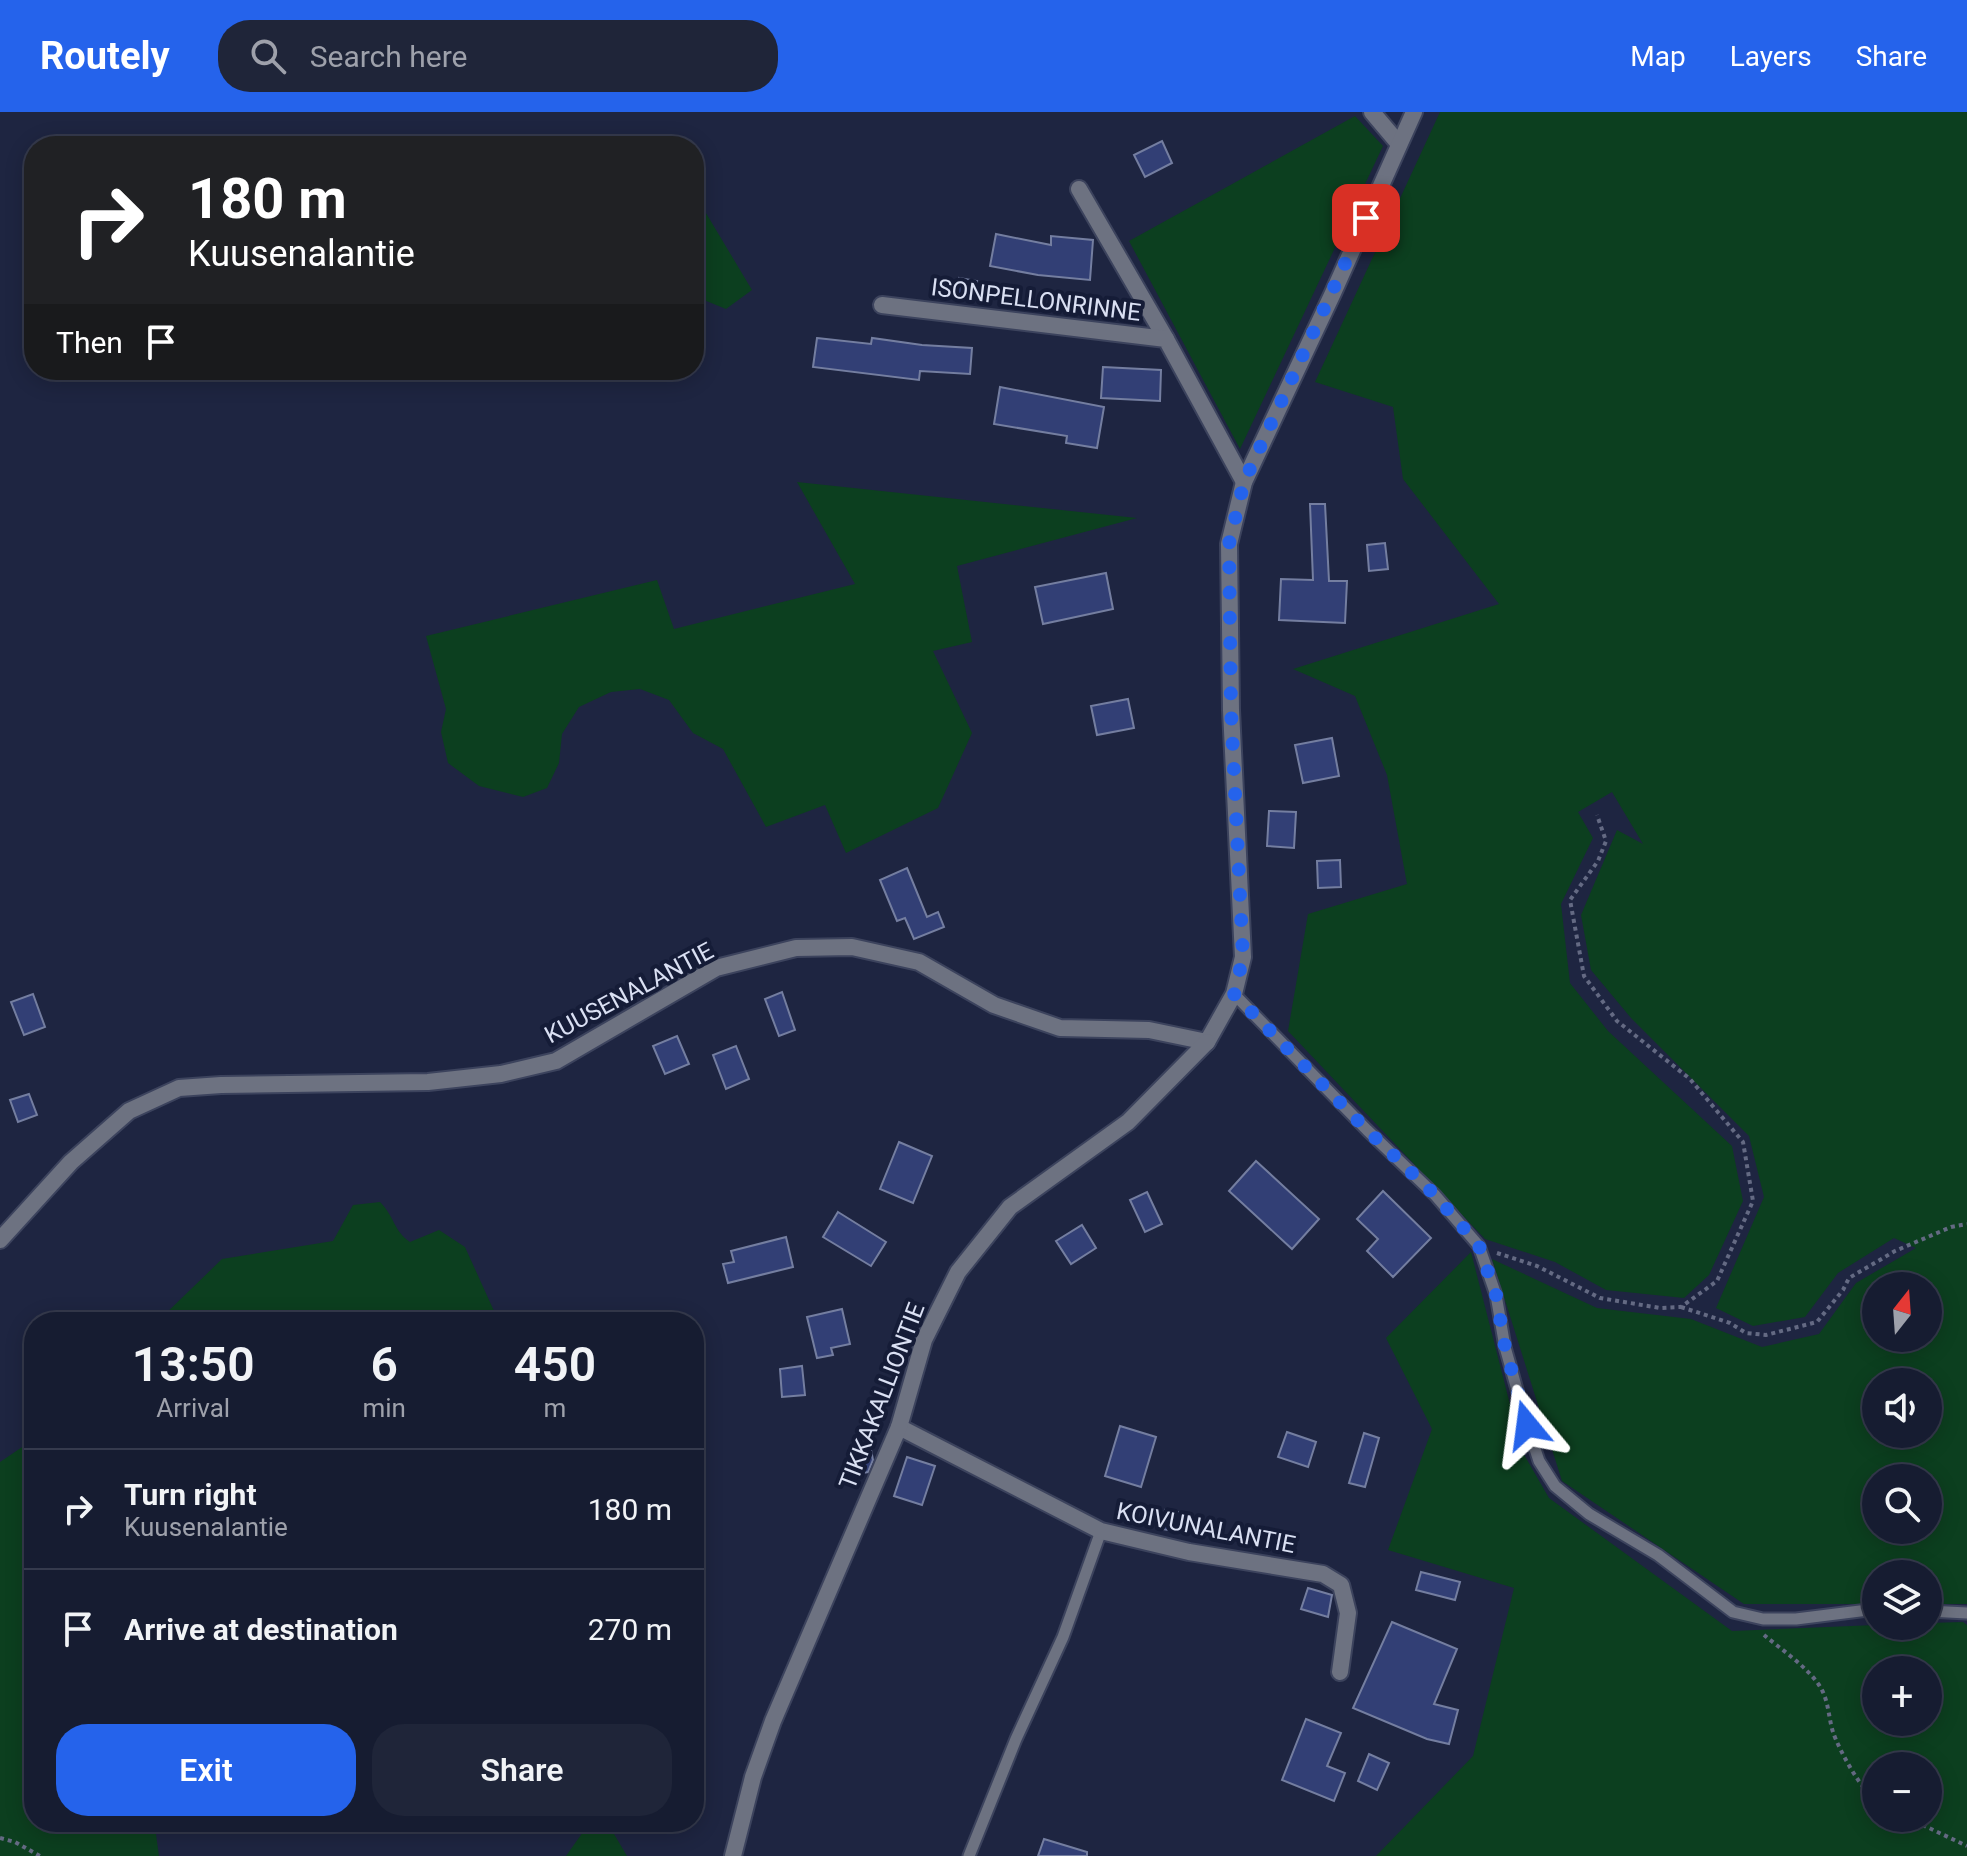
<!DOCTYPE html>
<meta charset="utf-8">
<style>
:root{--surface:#161c31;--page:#1f2539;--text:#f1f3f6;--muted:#9ea1ab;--line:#353a4d;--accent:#2563eb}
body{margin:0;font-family:Roboto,sans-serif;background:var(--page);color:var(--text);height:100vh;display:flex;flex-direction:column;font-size:30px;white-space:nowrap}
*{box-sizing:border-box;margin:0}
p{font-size:26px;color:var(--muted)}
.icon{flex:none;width:44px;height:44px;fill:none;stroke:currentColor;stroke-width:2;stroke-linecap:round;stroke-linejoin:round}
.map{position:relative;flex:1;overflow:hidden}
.sheet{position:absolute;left:24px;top:1200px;width:680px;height:520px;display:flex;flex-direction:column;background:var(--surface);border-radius:32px;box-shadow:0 4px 20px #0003,0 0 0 2px var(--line)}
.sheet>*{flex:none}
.hud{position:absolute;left:24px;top:24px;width:680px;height:244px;border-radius:32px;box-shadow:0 4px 20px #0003,0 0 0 2px var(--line);background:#202124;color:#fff;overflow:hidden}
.needle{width:52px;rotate:17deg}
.buttons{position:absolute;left:1862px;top:1160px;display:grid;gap:16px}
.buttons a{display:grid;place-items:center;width:80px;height:80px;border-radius:50%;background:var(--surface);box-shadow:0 4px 20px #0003,0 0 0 2px var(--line);font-size:40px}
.pin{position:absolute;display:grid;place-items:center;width:68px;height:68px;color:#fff;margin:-34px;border-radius:16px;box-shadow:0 4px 12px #0006}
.me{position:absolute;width:88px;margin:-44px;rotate:344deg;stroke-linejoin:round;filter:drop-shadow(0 0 6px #0008)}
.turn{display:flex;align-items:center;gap:28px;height:168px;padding:0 32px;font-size:36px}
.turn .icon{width:104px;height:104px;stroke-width:2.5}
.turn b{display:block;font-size:56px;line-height:68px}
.then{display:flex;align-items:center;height:76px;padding:0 32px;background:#0003;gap:16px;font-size:30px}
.eta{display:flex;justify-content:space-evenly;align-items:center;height:136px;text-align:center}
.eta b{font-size:48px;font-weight:600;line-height:56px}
.action{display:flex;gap:16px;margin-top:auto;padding:16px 32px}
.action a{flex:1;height:92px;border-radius:32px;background:var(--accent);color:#fff;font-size:32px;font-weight:600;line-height:92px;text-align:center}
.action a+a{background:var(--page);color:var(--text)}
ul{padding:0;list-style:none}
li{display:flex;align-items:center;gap:24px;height:120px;padding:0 32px;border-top:2px solid var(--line)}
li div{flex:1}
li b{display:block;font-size:30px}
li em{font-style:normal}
header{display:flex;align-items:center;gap:48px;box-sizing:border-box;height:112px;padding:0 40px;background:var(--accent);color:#fff}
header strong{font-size:38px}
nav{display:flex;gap:44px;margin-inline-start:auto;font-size:28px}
.search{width:560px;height:72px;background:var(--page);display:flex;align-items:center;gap:20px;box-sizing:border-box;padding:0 28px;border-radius:32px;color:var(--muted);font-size:30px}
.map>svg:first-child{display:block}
.green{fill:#0c3f1f;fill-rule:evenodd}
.building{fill:#323f75;stroke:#747ea0;stroke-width:2}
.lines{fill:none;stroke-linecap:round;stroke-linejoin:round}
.service-casing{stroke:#3c435d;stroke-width:15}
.minor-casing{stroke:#3c435d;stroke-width:20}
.path{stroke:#646a83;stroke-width:4;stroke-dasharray:4 4;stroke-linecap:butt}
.service{stroke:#6d7281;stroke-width:11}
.minor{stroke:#6d7281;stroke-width:16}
.route{stroke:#2563eb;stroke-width:14;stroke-dasharray:0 25.2}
.labels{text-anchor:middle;stroke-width:8;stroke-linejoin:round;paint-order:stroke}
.street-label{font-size:24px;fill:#dae0f3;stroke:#151c37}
</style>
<header>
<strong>Routely</strong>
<div class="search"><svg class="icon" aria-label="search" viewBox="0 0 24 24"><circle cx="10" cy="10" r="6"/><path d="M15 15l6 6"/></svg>Search here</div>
<nav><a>Map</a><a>Layers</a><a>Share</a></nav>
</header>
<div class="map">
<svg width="1967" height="1744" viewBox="0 0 1967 1744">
<rect width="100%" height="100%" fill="#1e2541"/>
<!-- green -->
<g class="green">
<path d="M1440 0H1967V1492H1928V1462H1876V1492H1744L1562 1369 1492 1147 1597 1196 1691 1207 1762 1235 1819 1222 1856 1171 1916 1136 1894 1126 1838 1161 1805 1205 1753 1214 1716 1196 1764 1085 1749 1024 1631 906 1591 858 1581 803 1617 718 1643 732 1612 680 1578 700 1593 726 1561 792 1570 871 1608 919 1732 1034 1743 1089 1709 1163 1684 1186 1606 1178 1555 1150 1485 1127 1288 919 1308 802 1407 772 1387 663 1355 584 1293 557 1499 492 1403 367 1393 295 1315 270ZM1876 1174H1928V1226H1876ZM1876 1270H1928V1322H1876ZM1876 1366H1928V1418H1876Z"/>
<polygon points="1355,4 1383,34 1240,337 1129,129"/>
<polygon points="694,81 752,178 726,197 694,184"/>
<polygon points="797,370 1137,406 957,454 972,530 933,539 972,621 938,696 846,741 825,693 766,715 723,637 693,621 669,588 640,577 611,580 579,595 562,622 559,651 547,676 523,685 479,674 448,651 441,620 446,597 426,524 657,468 674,517 855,472"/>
<path d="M380 1090C395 1105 393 1118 410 1130L439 1118 465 1135 499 1210H157L222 1147 333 1129 353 1093Z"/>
<path d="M1471 1140 1522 1339 1549 1386 1732 1519 1876 1513 1928 1514V1511L1963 1510 1967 1513V1744H1376L1473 1644 1514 1476 1388 1438 1432 1317 1386 1226ZM1876 1558H1928V1610H1876ZM1876 1654H1928V1706H1876Z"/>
<polygon points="34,1327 34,1710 158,1710 156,1722 159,1744 0,1744 0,1350"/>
<polygon points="590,1710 607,1710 627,1744 566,1744"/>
</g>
<!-- building -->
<g class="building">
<polygon points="1162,29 1172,51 1145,65 1134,43"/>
<polygon points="996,122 1051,133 1051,124 1093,128 1090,168 1038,163 990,154"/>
<polygon points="959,166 977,169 974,186 956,183"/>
<polygon points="817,226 871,232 872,226 922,233 972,236 970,262 920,259 919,268 813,255"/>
<polygon points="1103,255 1161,258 1160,289 1101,286"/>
<polygon points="1000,275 1104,295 1097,336 1066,331 1067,324 994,312"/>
<polygon points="1310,392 1325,392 1329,469 1347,469 1345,511 1279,508 1281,467 1313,468"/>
<polygon points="1385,431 1388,457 1369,459 1367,433"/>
<polygon points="1106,461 1113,497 1043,512 1035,475"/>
<polygon points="1128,587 1134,616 1097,623 1091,594"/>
<polygon points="1332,626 1339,664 1303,671 1295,633"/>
<polygon points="1269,699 1296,700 1294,736 1267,734"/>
<polygon points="1340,748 1341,775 1318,776 1317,749"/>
<polygon points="907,756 927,805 938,800 944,815 914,827 905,806 897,809 880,768"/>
<polygon points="782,880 795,918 779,924 765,887"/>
<polygon points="33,882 45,915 24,923 11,890"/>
<polygon points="677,924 689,952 665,962 653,934"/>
<polygon points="736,934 749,967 726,977 713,943"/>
<polygon points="29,982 37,1003 18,1010 10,988"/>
<polygon points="899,1030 932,1044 913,1091 880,1077"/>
<polygon points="1256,1049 1319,1107 1292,1137 1229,1079"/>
<polygon points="1383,1079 1431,1126 1393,1165 1367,1139 1378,1127 1357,1107"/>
<polygon points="1147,1080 1162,1112 1145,1120 1130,1088"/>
<polygon points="838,1100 886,1130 871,1154 823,1125"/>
<polygon points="1082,1113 1096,1136 1071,1152 1056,1129"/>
<polygon points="786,1125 793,1155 728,1171 723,1152 734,1150 731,1139"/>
<polygon points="842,1197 850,1232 831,1236 833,1243 817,1246 807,1205"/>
<polygon points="802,1254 805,1283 782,1285 780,1257"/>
<polygon points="1120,1314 1156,1325 1141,1375 1105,1364"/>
<polygon points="1287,1320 1316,1330 1308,1355 1278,1345"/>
<polygon points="1364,1321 1379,1326 1365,1375 1349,1371"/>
<polygon points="871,1338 873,1348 868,1360 856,1362 853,1341"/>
<polygon points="907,1345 935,1354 922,1393 894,1384"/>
<polygon points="1165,1398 1190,1402 1187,1421 1162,1417"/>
<polygon points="1421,1460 1460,1470 1455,1488 1416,1478"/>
<polygon points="1308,1476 1332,1483 1328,1505 1301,1497"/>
<polygon points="1392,1510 1457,1537 1434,1592 1458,1598 1449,1632 1427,1627 1353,1596"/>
<polygon points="1306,1607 1341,1621 1327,1654 1345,1661 1334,1689 1282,1668"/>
<polygon points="1369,1642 1389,1651 1377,1678 1358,1669"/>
<polygon points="1044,1727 1087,1740 1087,1744 1038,1744"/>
</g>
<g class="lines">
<!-- service casing -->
<g class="service-casing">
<g id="service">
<polyline points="1234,882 1367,1018 1435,1083 1479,1134 1496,1183 1505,1235 1527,1313 1539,1349 1555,1374 1589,1402 1658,1443 1733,1500 1763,1507 1796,1507 1876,1497"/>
<polyline points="1928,1499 1967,1501"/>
<polyline points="969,1744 1016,1627 1063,1525 1101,1419"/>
</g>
</g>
<!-- minor casing -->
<g class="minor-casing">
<g id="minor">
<polyline points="1372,0 1399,32"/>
<polyline points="1079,77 1166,227"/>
<polyline points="882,193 1166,227 1244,370"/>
<polyline points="0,1128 71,1050 129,999 179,976 221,973 428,970 501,962 556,949 716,856 796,836 852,835 919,850 994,893 1060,916 1149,918 1207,930 1234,882 1243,845 1231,598 1229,432 1244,370 1333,181 1414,0"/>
<polyline points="899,1315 1101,1419 1189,1440 1323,1462 1341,1473 1348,1501 1340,1560"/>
<polyline points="733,1744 753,1665 773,1609 899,1315 924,1228 958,1160 1010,1095 1128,1010 1207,930"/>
</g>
</g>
<!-- path -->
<g class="path">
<polyline points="1497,1141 1537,1154 1600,1186 1660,1196 1681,1195 1717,1169 1753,1089 1743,1030 1690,967 1617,909 1584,864 1570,788 1598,749 1606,729 1597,703"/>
<polyline points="1681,1195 1730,1211 1746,1221 1766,1223 1817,1210 1843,1178 1849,1166 1895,1139 1951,1115 1967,1112"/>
<path d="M1764 1523C1782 1538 1806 1554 1819 1573 1829 1588 1828 1604 1833 1620 1839 1638 1861 1678 1876 1688"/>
<polyline points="1908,1706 1967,1734"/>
<polyline points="0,1726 15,1730 40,1744"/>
</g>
<!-- service -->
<use href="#service" class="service"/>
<!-- minor -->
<use href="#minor" class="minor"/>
</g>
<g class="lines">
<!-- route -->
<polyline class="route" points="1366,106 1244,370 1229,432 1231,598 1243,845 1234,882 1367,1018 1435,1083 1479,1134 1496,1183 1505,1235 1527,1313"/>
</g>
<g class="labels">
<!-- street labels -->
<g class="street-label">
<text transform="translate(1036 188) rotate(7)" y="8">ISONPELLONRINNE</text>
<text transform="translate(629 881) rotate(-28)" y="8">KUUSENALANTIE</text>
<text transform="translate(882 1284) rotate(-69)" y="8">TIKKAKALLIONTIE</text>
<text transform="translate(1206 1416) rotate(11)" y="8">KOIVUNALANTIE</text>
</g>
</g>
</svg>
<div class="buttons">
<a><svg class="needle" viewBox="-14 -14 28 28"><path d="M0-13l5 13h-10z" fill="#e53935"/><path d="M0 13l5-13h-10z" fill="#9ea1ab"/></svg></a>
<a><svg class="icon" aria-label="sound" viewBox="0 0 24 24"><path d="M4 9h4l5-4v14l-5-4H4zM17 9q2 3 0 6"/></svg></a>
<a><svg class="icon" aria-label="search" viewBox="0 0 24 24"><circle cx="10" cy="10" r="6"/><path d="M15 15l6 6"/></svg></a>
<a><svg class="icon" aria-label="layers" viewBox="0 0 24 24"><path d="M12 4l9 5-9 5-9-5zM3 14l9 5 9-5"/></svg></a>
<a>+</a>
<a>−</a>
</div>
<div class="pin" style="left:1366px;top:106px;background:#d93025"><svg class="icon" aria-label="arrive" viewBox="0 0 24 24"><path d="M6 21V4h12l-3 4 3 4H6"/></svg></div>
<svg class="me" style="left:1527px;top:1313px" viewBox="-20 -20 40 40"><path d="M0-17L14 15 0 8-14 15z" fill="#2563eb" stroke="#fff" stroke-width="4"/></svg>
<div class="hud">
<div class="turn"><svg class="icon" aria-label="right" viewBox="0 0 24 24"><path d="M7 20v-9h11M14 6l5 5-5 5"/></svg><div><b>180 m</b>Kuusenalantie</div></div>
<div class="then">Then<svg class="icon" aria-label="arrive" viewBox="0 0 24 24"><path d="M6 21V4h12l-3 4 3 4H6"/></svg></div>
</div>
<section class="sheet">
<div class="eta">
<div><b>13:50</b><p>Arrival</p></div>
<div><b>6</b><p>min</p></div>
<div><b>450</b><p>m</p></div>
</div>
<ul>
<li><svg class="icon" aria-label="right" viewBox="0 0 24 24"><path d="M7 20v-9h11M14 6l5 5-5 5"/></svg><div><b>Turn right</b><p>Kuusenalantie</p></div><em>180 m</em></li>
<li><svg class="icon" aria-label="arrive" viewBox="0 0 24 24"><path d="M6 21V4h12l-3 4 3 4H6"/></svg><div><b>Arrive at destination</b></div><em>270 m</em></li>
</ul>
<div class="action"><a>Exit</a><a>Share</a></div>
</section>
</div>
